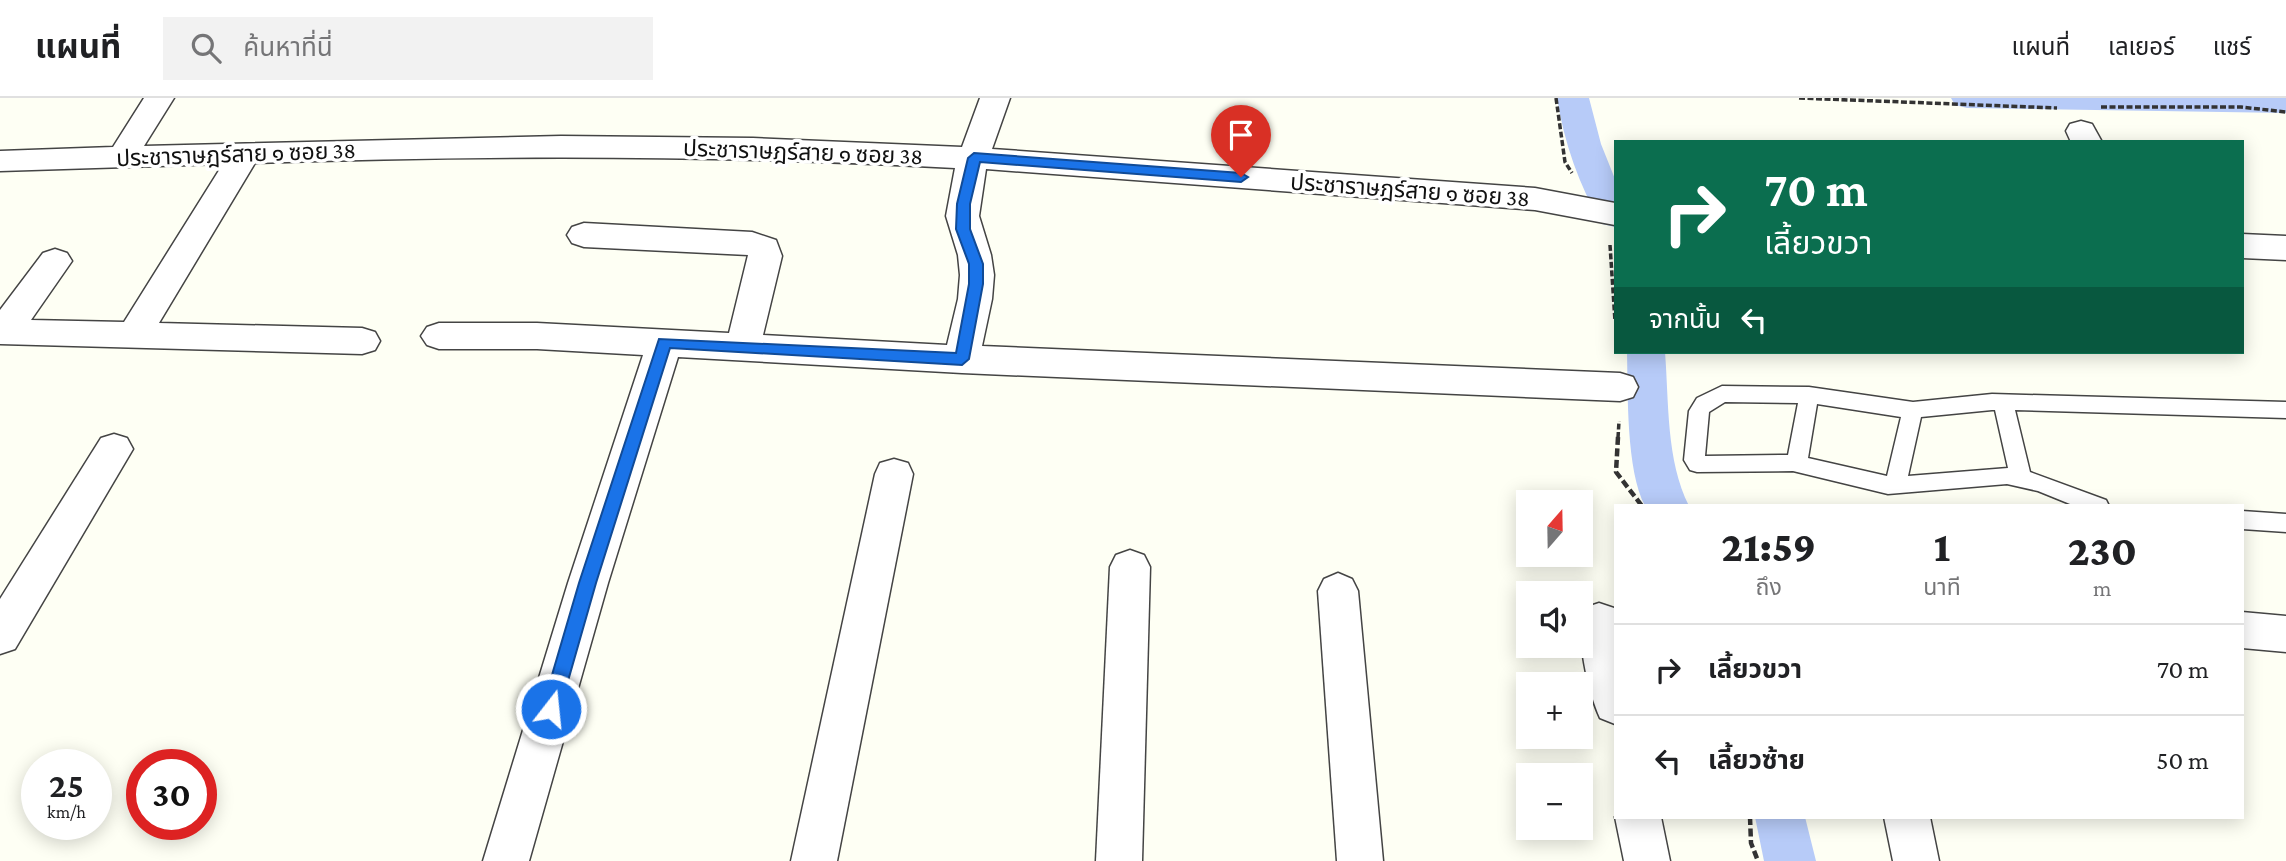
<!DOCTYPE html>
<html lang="th">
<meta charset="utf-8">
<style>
:root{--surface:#fff;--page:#f2f2f2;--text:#202124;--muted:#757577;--line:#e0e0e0}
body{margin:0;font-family:"Crimson Pro","Noto Sans Thai",serif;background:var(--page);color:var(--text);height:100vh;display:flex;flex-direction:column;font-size:26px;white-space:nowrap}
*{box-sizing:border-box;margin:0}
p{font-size:23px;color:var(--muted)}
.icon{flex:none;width:38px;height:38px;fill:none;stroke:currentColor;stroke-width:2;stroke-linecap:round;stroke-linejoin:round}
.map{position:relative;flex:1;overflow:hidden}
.details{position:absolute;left:1614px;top:406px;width:630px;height:315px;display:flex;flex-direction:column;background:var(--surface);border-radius:0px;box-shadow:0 4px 18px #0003}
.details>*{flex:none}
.banner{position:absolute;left:1614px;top:42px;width:630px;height:214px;border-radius:0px;box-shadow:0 4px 18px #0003;background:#0b6e4f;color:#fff;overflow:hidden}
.needle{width:46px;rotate:20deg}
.tools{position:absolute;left:1516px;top:392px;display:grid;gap:14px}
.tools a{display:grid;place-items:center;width:77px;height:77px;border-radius:0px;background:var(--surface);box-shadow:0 4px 18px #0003;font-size:35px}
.speed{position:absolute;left:21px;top:651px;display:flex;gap:14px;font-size:35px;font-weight:700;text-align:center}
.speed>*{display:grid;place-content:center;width:91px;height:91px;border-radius:50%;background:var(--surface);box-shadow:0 4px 18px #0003;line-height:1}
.speed small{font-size:18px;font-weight:400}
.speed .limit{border:10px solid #d22;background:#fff;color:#111}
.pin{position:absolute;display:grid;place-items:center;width:60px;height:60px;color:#fff;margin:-72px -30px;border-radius:50% 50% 50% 0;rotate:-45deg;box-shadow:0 0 7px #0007}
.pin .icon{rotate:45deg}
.me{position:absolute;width:77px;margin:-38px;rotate:16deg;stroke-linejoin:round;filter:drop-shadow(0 0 5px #0008)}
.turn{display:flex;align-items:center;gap:24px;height:147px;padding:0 35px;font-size:32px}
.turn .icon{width:91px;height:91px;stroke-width:2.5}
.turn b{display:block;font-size:49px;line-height:60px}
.then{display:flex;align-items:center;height:66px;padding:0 35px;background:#0003;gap:14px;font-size:26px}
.eta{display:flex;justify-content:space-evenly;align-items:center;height:119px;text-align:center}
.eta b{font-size:42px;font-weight:800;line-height:49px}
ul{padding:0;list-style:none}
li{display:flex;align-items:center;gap:21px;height:91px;padding:0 35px;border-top:2px solid var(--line)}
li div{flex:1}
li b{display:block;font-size:26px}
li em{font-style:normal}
header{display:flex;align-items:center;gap:42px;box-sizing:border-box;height:98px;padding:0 35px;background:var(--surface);border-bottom:2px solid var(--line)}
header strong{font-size:33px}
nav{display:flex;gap:38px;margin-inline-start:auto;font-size:24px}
.search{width:490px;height:63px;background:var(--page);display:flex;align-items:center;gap:18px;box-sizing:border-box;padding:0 24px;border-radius:0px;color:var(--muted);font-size:26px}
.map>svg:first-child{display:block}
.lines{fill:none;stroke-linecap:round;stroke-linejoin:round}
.canal{fill:#b7cbf8;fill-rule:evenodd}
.service-casing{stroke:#444;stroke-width:3}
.minor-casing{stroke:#444;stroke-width:3}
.path-far1{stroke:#333;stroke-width:3.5;stroke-dasharray:6 2.5;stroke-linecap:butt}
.path{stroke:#333;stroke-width:4.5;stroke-dasharray:8 3.5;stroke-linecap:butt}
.service{fill:#fff;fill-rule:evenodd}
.minor{fill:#fff;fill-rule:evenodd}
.route{fill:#1a73e8;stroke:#114b97;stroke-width:2}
.labels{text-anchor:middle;stroke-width:7;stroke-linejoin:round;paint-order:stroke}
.street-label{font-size:23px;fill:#111;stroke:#fff}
</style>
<header>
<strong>แผนที่</strong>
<div class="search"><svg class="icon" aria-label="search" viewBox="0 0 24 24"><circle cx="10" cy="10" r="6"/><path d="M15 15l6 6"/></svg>ค้นหาที่นี่</div>
<nav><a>แผนที่</a><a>เลเยอร์</a><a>แชร์</a></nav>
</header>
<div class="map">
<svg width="2286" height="763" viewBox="0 0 2286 763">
<rect width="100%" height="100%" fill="#fefff4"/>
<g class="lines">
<!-- canal -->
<g class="canal">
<path d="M1557 0H1589L1601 46 1615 81V129L1602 126C1579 88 1564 44 1557 0Z"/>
<polygon points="1951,0 2286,0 2286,15 1967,10 1955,7"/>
<path d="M1627 254H1665C1669 305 1666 362 1689 408H1645C1626 372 1628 296 1627 254Z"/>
<polygon points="1755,719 1805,719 1816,763 1764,763"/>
</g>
<!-- service casing -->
<g class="service-casing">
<g id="service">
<path d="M1722 288 1809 289 1913 304 1992 296 2286 304V320L2015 312 2030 374 2106 402 2109 408H2075L2038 393 2007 386 1888 396 1793 373 1697 374 1690 372 1684 362 1689 313 1697 300ZM1725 304 1798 305 1788 357 1705 358 1709 314ZM1817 306 1901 319 1887 378 1808 360ZM1992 312H1995L2008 370 1908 378 1921 319Z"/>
<polygon points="2242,413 2286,416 2286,434 2242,431"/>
</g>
</g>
<!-- minor casing -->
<g class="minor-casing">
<g id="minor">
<path d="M144 0H174L144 48 561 38 753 40 962 49 980 0H1010L992 51 1535 90 1615 105V127L1535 112 986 71 979 118 991 157 994 177 992 201 982 248 1620 275 1633 279 1638 289 1633 299 1620 303 962 275 678 259 608 485 529 763H483L568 485 643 257 537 251H439L427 247 421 238 427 229 439 225H537L729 235 748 157 584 149 572 145 567 137 572 129 584 125 752 134 776 142 782 158 763 237 947 247 958 201 960 177 958 157 946 118 955 70C721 57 489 57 255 65L159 225 362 230 375 234 380 243 375 252 362 256 0 246V212L43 155 55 151 67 155 72 163 31 222 124 224 223 66 0 73V53L113 49Z"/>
<polygon points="2081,23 2092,26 2102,44 2071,44 2066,33 2070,26"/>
<polygon points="2242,136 2286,138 2286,162 2242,160"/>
<polygon points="114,336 127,340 133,351 15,551 0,556 0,501 101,340"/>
<polygon points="894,361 908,365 913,376 837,763 791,763 875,376 880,365"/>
<polygon points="1130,452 1144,457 1150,469 1142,763 1096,763 1110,469 1116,457"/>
<polygon points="1338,475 1352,481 1358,493 1383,763 1337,763 1318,493 1324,481"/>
<path d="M1599 505 1614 510 1615 513V626L1600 620C1589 597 1574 533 1584 510Z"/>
<polygon points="2242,514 2286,518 2286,554 2242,550"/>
<polygon points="1615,719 1661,719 1670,763 1624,763"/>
<polygon points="1884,719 1930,719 1939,763 1893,763"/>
</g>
</g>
<!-- path-far1 -->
<g class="path-far1">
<polyline points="1556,0 1565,64 1572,75"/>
<polyline points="1799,0 2057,10"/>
<polyline points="2101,9 2241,9 2286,14"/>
<polyline points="1610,147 1615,223"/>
<polyline points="1618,340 1619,323"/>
</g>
<!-- path -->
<g class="path">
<polyline points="1618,339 1616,374 1642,408"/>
<polyline points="1750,719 1751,745 1758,763"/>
</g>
<!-- service -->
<use href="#service" class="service"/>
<!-- minor -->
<use href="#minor" class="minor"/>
</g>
<!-- route -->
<polygon class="route" points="974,55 1241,75 1248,79 1241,84 980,64 970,106 970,131 983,166 983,186 969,261 962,267 670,250 596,485 560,611 557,617 551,620 544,617 542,611 579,485 659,241 956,255 969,186 969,166 956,131 957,106 968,60"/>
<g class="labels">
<!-- street labels -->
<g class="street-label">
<text transform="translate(803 54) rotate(2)" y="8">ประชาราษฎร์สาย ๑ ซอย 38</text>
<text transform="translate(236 56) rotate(-2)" y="8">ประชาราษฎร์สาย ๑ ซอย 38</text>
<text transform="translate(1410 92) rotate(4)" y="8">ประชาราษฎร์สาย ๑ ซอย 38</text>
</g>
</g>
</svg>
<div class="tools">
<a><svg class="needle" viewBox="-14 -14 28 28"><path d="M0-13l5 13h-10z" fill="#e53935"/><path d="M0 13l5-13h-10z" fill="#757577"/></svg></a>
<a><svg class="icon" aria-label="sound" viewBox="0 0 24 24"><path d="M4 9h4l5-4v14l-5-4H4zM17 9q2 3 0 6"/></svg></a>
<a>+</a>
<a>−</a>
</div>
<div class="speed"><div>25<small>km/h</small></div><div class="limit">30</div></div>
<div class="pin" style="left:1241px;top:79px;background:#d93025"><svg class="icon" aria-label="arrive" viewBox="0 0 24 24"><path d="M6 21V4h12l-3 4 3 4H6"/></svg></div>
<svg class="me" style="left:551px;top:611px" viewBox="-20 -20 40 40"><circle r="17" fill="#1a73e8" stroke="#fff" stroke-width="3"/><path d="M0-11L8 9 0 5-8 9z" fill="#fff"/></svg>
<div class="banner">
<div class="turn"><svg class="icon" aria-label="right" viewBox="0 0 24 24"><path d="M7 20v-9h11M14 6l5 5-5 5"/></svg><div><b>70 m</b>เลี้ยวขวา</div></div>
<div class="then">จากนั้น<svg class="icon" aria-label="left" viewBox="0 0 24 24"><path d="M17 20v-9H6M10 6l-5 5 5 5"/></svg></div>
</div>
<section class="details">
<div class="eta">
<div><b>21:59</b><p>ถึง</p></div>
<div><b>1</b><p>นาที</p></div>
<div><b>230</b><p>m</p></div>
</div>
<ul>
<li><svg class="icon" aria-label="right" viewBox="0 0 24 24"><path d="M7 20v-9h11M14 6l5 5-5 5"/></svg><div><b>เลี้ยวขวา</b></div><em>70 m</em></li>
<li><svg class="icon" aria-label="left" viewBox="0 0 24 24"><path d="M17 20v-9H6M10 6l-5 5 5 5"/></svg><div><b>เลี้ยวซ้าย</b></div><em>50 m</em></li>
</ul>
</section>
</div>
